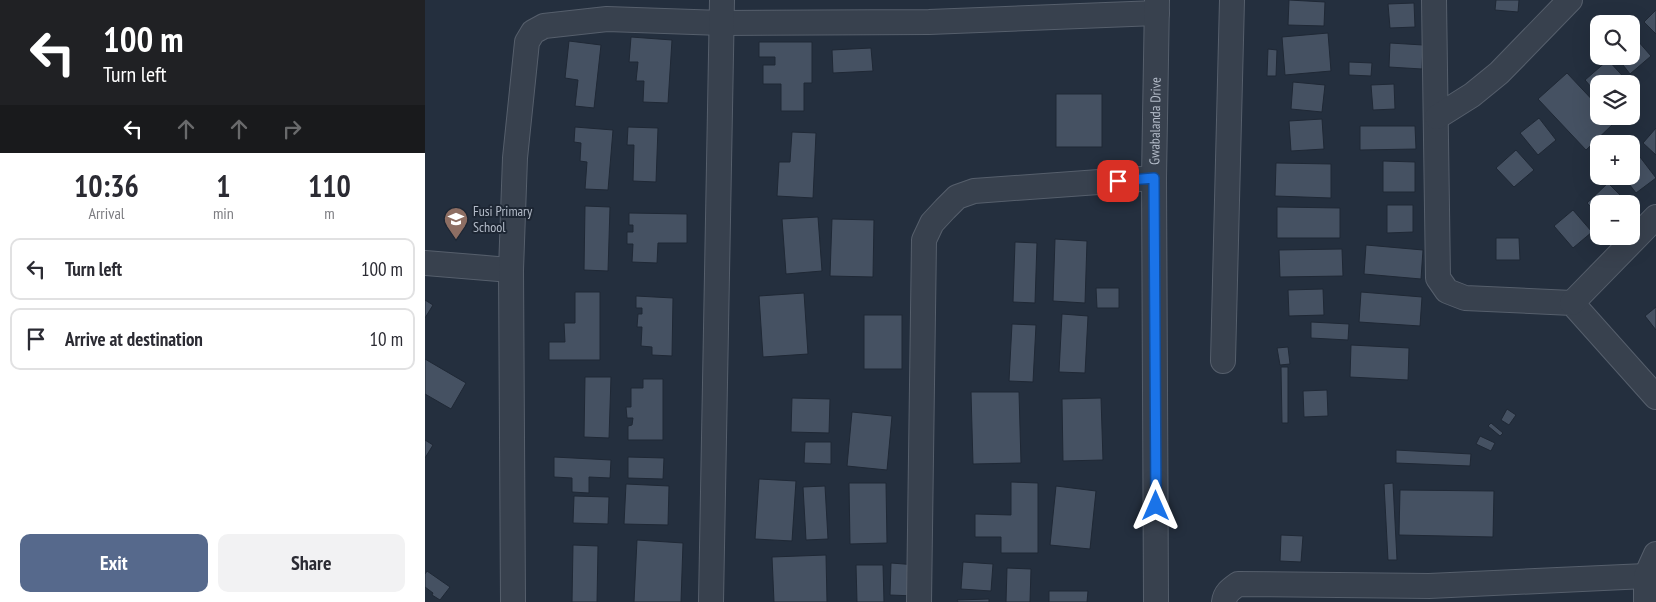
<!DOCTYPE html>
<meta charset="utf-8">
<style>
:root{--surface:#fff;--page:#f2f2f3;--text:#2b2b33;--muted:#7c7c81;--line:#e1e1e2;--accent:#56698c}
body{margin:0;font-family:"PT Sans Narrow",sans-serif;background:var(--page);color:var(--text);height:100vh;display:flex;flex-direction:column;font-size:19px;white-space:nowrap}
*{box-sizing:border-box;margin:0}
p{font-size:16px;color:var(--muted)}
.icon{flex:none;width:28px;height:28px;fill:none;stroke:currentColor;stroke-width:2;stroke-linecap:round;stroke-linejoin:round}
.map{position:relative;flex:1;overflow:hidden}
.side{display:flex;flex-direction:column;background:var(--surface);width:425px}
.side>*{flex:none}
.hud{background:#202124;color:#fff;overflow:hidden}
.fabs{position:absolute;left:1165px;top:15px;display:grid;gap:10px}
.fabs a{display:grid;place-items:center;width:50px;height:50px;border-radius:10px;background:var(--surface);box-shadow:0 5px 20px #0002;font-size:25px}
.pin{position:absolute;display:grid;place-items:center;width:42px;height:42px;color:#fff;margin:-21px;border-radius:10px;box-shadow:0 2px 8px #0006}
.me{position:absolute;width:55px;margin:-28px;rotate:0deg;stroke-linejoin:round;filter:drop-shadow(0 0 4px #0008)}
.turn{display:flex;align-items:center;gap:18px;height:105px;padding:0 20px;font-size:22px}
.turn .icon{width:65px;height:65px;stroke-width:2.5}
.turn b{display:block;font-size:35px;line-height:42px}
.lanes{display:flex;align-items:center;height:48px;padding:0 20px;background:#0003;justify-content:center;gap:25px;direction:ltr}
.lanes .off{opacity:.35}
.eta{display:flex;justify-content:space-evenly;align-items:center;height:85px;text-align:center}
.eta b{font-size:30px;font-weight:700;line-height:35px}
.primary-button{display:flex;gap:10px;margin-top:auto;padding:10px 20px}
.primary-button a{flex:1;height:58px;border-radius:10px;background:var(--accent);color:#fff;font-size:20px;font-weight:700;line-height:58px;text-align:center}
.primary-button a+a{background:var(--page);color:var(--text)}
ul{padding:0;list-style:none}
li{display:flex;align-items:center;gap:15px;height:62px;margin:0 10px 8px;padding:0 10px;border:2px solid var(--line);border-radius:10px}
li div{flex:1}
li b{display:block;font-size:19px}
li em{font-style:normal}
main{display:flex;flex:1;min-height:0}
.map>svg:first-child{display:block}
.building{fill:#455162;stroke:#1f2835}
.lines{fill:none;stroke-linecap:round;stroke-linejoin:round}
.minor-casing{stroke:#565f6c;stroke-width:26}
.minor{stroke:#38414e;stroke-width:24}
.route-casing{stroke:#114b97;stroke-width:12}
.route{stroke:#1a73e8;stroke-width:9}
.labels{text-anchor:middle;stroke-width:4;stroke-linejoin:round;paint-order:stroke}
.street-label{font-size:14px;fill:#b4bcc9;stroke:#1d2633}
.poi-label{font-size:14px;fill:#b4bcc9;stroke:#1d2633;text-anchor:start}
</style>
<main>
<section class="side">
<div class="hud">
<div class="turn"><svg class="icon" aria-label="left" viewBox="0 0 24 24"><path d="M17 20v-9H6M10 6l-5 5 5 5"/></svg><div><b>100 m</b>Turn left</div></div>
<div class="lanes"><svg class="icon" aria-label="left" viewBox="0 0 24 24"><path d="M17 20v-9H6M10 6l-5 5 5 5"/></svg><svg class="icon off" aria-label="ahead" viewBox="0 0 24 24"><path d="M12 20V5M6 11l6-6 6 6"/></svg><svg class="icon off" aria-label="ahead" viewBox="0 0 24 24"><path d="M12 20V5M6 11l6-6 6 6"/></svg><svg class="icon off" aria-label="right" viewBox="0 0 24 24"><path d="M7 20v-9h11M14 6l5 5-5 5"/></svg></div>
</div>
<div class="eta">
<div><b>10:36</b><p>Arrival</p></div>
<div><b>1</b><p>min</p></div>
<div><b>110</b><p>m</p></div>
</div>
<ul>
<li><svg class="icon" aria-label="left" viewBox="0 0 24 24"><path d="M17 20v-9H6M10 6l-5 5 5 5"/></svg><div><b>Turn left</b></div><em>100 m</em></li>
<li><svg class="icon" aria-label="arrive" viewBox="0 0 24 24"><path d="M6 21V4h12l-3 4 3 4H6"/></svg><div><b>Arrive at destination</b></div><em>10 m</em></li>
</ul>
<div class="primary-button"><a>Exit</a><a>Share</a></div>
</section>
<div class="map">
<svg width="1231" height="602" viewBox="0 0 1231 602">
<rect width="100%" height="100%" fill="#242f3e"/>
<!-- building -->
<g class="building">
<polygon points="864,0 900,2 899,26 863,25"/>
<polygon points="1071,0 1094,0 1093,12 1070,10"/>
<polygon points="989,3 990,27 965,28 963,4"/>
<polygon points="1231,10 1231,34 1219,22"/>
<polygon points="903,33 906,71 860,75 857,37"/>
<polygon points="1206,33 1226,56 1205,74 1191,56 1206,56"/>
<polygon points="206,37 247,40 243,103 218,102 219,81 211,81 213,62 204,62"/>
<polygon points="144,41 176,45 169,108 150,106 153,80 140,78"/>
<polygon points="334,42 387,42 387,83 379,83 379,111 356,111 356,84 338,84 338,65 350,65 350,57 334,57"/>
<polygon points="965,43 998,45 997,69 964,67"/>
<polygon points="446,48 448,71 408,73 407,50"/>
<polygon points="843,49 852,50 851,76 842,76"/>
<polygon points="1183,60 1205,84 1174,84 1174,96 1160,80"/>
<polygon points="924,62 947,63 946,76 924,75"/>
<polygon points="1142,73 1174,107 1174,116 1182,116 1189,123 1161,150 1113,99"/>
<polygon points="868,82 900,85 897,112 866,109"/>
<polygon points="969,84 970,109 948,110 946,85"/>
<rect x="631" y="94" width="46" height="53"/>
<polygon points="1114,118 1131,140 1113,155 1095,133"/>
<polygon points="897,119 899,149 866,151 864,121"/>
<polygon points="935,126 990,126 991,149 935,150"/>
<polygon points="150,127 188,130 183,190 160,189 162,162 155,161 156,143 149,142"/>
<polygon points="203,127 233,128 231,182 208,181 209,145 202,145"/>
<polygon points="1231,128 1231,155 1218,143"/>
<polygon points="367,132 391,133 388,198 352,196 354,162 365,162"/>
<polygon points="1091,150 1109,170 1089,187 1071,168"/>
<polygon points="1215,157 1231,178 1211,193 1198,176 1206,176 1206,164"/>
<polygon points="958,161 990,162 990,192 958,192"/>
<polygon points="851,163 906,164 906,198 850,196"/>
<polygon points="1183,183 1203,203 1174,204 1174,215 1162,203"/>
<polygon points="962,205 988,205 988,232 962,233"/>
<polygon points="160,206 185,207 183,271 159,270"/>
<polygon points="852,207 915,208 915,238 852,238"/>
<polygon points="1148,210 1167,232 1148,248 1129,226"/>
<polygon points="204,213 262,214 262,243 233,243 232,263 207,262 208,244 202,244 202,232 208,232 208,225 204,225"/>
<polygon points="393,217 397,271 361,274 357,219"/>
<polygon points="407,219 449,220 448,277 405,276"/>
<polygon points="1071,238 1094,238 1095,260 1071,260"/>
<polygon points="630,239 662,241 660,303 628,301"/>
<polygon points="590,242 612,243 610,303 588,302"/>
<polygon points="941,245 998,250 996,279 939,274"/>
<polygon points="917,249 918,276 855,277 854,250"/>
<polygon points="671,288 694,288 694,308 672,308"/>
<polygon points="898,289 899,315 864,316 863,290"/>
<polygon points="150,292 175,292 175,360 124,360 124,342 140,342 139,323 150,323"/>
<polygon points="936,292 997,297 995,326 934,322"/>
<polygon points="379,293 383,354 338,357 334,296"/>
<polygon points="211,296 248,298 247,356 227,355 227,347 216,346 217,327 212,327 213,314 217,314 217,308 211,308"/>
<polygon points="0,300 8,305 0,318"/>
<polygon points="1231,307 1231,330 1220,316"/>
<polygon points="637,314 663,316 660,373 634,372"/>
<rect x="439" y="315" width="38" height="54"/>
<polygon points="886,322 924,324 923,340 886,338"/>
<polygon points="587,324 611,325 608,382 584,381"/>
<polygon points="926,345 984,348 983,380 925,377"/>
<polygon points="863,347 865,364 855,365 852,348"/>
<polygon points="0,359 41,383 26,409 0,394"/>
<polygon points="856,367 863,367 863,423 857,423"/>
<polygon points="160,377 186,377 184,438 159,437"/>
<polygon points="218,379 238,379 238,440 203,440 203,426 207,425 208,418 202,418 201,407 206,407 206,388 218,388"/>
<polygon points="902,390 903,416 879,417 878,391"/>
<polygon points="546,392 594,392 596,463 548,464"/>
<polygon points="367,398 405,399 404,433 366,432"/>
<polygon points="676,398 678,460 638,461 637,399"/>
<polygon points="1082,409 1091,415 1084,425 1076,420"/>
<polygon points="427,412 467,416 462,470 422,466"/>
<polygon points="1066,423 1078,433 1075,436 1063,426"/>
<polygon points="1055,436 1070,443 1066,451 1051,444"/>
<polygon points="0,440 8,445 0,458"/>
<polygon points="380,442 406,442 406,464 379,463"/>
<polygon points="971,450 1046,454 1045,466 971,463"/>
<polygon points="129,457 186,460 185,478 164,477 164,493 147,492 147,478 129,477"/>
<polygon points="203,457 239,458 238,479 203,478"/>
<polygon points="334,479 371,481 367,541 330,539"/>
<polygon points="586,482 613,483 613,553 576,553 576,537 550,537 550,514 586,515"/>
<polygon points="424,483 461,483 462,543 425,544"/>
<polygon points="968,483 972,560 963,560 959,484"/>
<polygon points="201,484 244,486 243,525 199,524"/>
<polygon points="400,486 403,539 381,540 378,487"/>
<polygon points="631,486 671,491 665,549 625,545"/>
<polygon points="975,490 1069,491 1068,537 974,535"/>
<polygon points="149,496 184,497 183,524 148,523"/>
<polygon points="856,535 878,536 876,562 855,561"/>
<polygon points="212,540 258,543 256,602 209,602"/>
<polygon points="148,545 173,546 172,602 147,602"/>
<polygon points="401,555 402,602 349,602 347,557"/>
<polygon points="538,562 568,564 566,591 536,589"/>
<polygon points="466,563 492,565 490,596 465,595"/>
<polygon points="431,565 458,565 459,602 432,602"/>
<polygon points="582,568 606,569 605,602 581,602"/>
<polygon points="2,571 25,587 15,600 7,595 8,593 0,587 0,574"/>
<polygon points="624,591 663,591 662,602 624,602"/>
<polygon points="564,599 564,602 533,602 532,600"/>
</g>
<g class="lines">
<!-- minor casing -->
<g class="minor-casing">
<g id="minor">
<polyline points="1009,0 1013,278 1022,291 1040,298 1147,303 1231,397"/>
<polyline points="1012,117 1047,95 1074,73 1145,0"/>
<polyline points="0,263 86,270"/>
<polyline points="1147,303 1231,217"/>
<polyline points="798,361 807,0"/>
<polyline points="88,602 86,270 90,158 102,42 108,32 119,26 182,19 297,23 504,22 732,13"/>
<polyline points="286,602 297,0"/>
<polyline points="494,602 499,240 507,223 520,209 532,197 549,191 729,178"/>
<path id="s1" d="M731 602 729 178 732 0"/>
<path d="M799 602C800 593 806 589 813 584L1004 586 1221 576"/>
<polyline points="1221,602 1221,576 1231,554"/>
</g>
</g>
<!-- minor -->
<use href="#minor" class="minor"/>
</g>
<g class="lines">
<!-- route casing -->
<g class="route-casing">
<polyline id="route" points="693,181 729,178 731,506"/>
</g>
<!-- route -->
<use href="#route" class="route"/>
</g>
<!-- icons -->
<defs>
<g id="school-pin" transform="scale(1.25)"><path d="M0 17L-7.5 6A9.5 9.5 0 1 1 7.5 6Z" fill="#8d6e63" stroke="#1d2633"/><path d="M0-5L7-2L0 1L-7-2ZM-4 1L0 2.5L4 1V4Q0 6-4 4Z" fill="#fff"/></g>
</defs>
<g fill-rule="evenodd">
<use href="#school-pin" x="31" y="219"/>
</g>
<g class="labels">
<!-- street labels -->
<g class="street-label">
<text dy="5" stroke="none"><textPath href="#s1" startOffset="481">Gwabalanda Drive</textPath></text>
</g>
<!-- poi labels -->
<g class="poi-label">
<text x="48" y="216">Fusi Primary<tspan x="48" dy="16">School</tspan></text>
</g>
</g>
</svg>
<div class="fabs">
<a><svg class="icon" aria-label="search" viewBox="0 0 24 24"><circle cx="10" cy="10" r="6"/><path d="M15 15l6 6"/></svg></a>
<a><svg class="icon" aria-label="layers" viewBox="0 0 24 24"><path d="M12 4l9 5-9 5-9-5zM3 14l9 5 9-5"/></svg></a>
<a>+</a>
<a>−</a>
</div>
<div class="pin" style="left:693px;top:181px;background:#d93025"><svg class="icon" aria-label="arrive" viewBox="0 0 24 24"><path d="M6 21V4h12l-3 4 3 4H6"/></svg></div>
<svg class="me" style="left:731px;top:506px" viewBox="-20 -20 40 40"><path d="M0-17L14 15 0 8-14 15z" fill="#1a73e8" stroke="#fff" stroke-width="4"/></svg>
</div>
</main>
